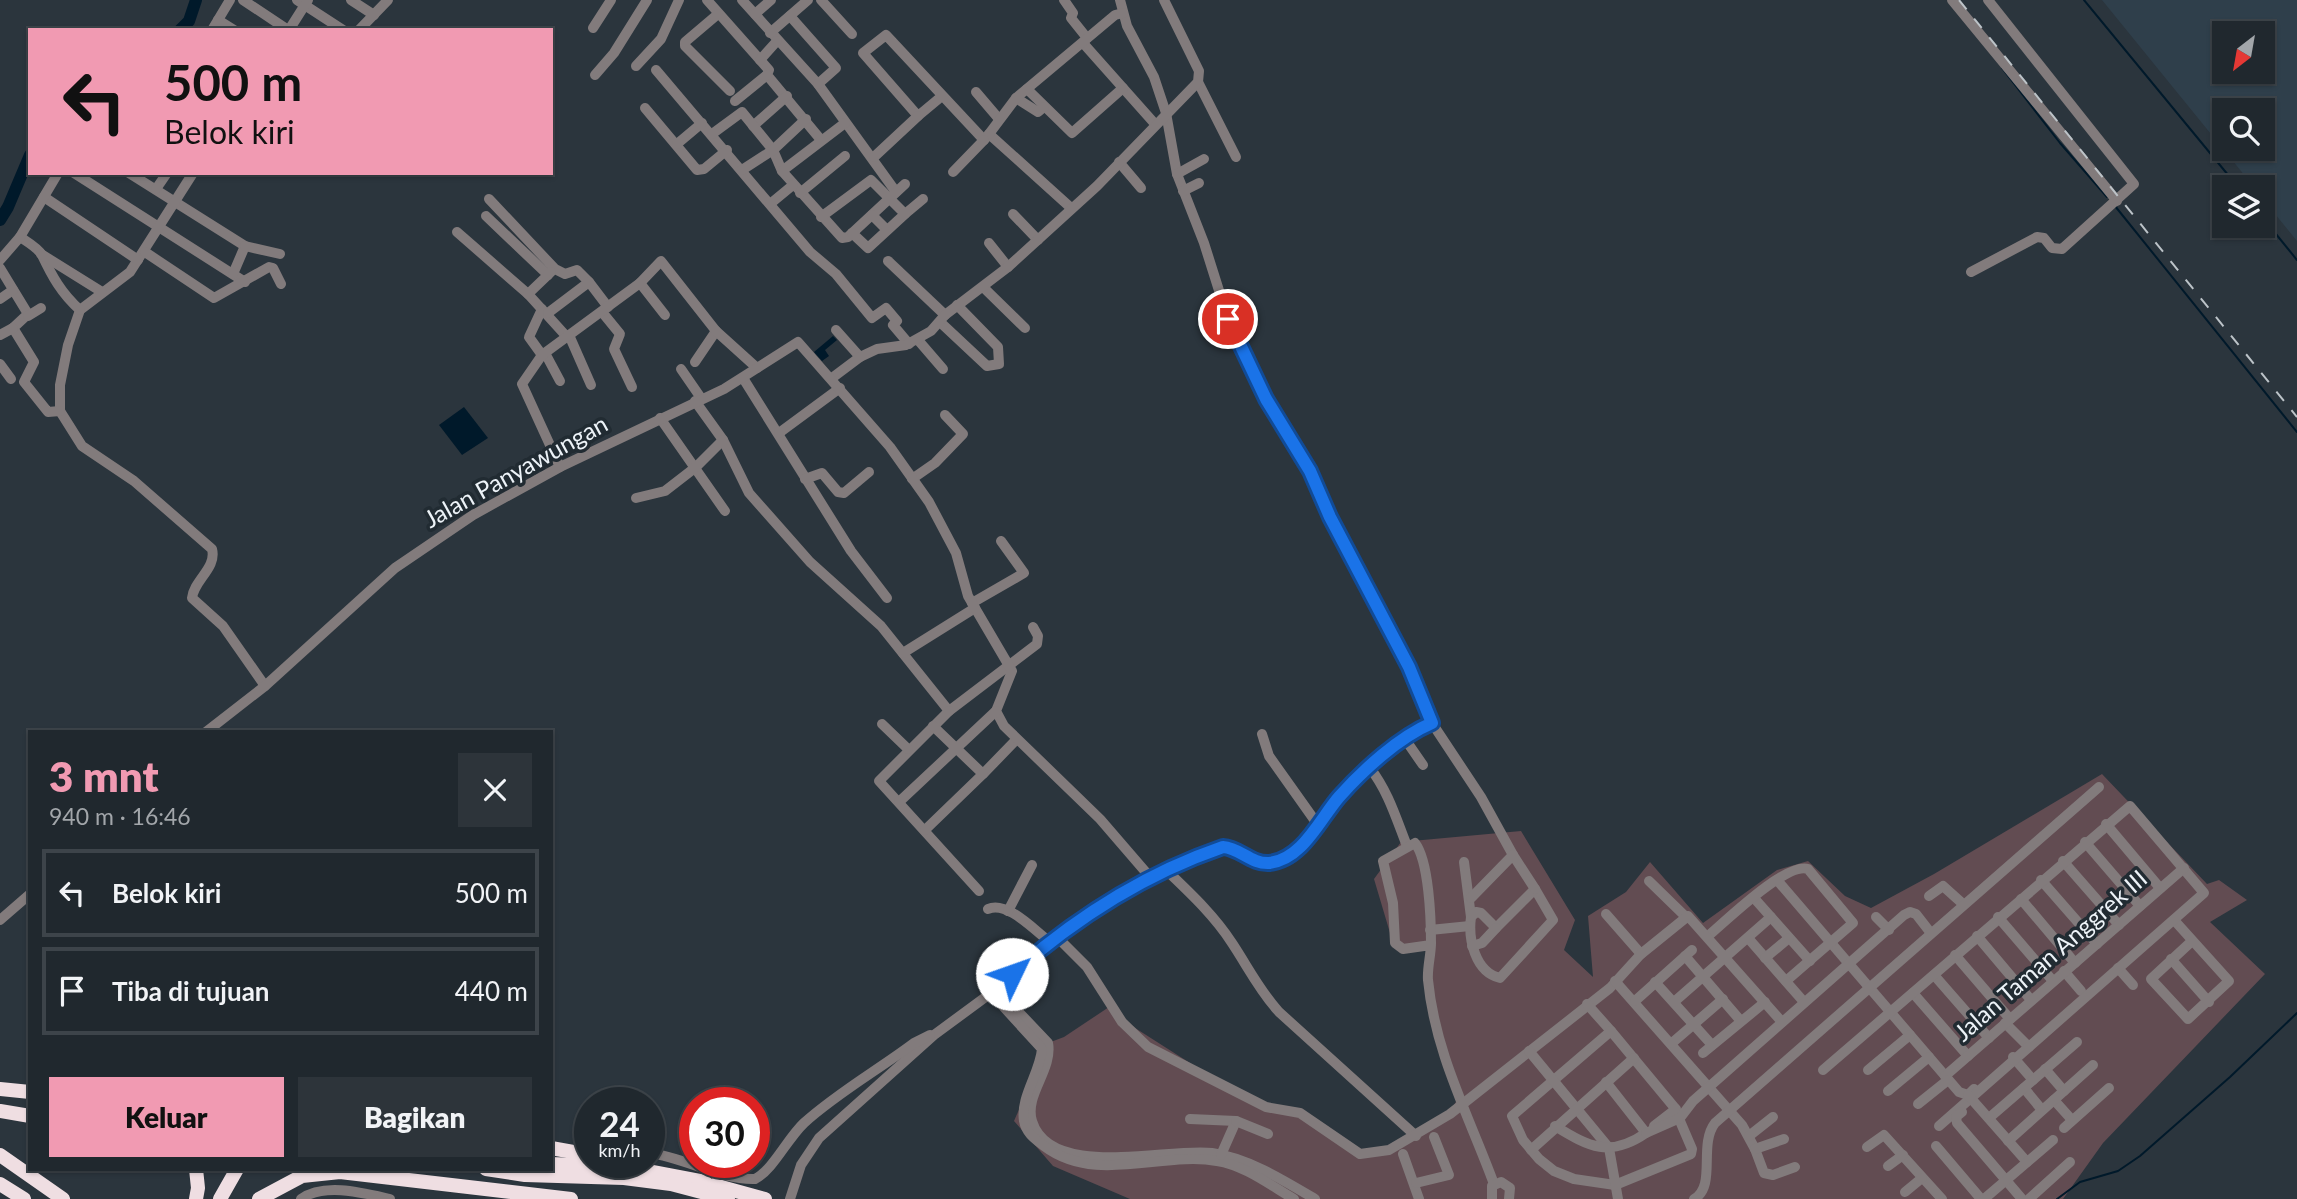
<!DOCTYPE html>
<html lang="id">
<meta charset="utf-8">
<style>
:root{--surface:#20282e;--page:#2d343a;--text:#f1f3f6;--muted:#a2a6aa;--line:#3d444a;--accent:#f19ab2}
body{margin:0;font-family:Lato,sans-serif;background:var(--page);color:var(--text);height:100vh;display:flex;flex-direction:column;font-size:26px;white-space:nowrap}
*{box-sizing:border-box;margin:0}
p{font-size:23px;color:var(--muted)}
.icon{flex:none;width:38px;height:38px;fill:none;stroke:currentColor;stroke-width:2;stroke-linecap:round;stroke-linejoin:round}
.map{position:relative;flex:1;overflow:hidden}
.drawer{position:absolute;left:28px;top:730px;width:525px;height:441px;display:flex;flex-direction:column;background:var(--surface);border-radius:0px;box-shadow:0 2px 5px #0004,0 0 0 2px var(--line)}
.drawer>*{flex:none}
.guide{position:absolute;left:28px;top:28px;width:525px;height:147px;border-radius:0px;box-shadow:0 2px 5px #0004,0 0 0 2px var(--line);background:#f19ab2;color:#111;overflow:hidden}
.needle{width:46px;rotate:211deg}
.tools{position:absolute;left:2212px;top:21px;display:grid;gap:14px}
.tools a{display:grid;place-items:center;width:63px;height:63px;border-radius:0px;background:var(--surface);box-shadow:0 2px 5px #0004,0 0 0 2px var(--line);font-size:35px}
.speed{position:absolute;left:574px;top:1087px;display:flex;gap:14px;font-size:35px;font-weight:700;text-align:center}
.speed>*{display:grid;place-content:center;width:91px;height:91px;border-radius:50%;background:var(--surface);box-shadow:0 2px 5px #0004,0 0 0 2px var(--line);line-height:1}
.speed small{font-size:18px;font-weight:400}
.speed .limit{border:10px solid #d22;background:#fff;color:#111}
.pin{position:absolute;display:grid;place-items:center;width:60px;height:60px;color:#fff;margin:-30px;border:4px solid #fff;border-radius:50%;box-shadow:0 2px 7px #0007}
.me{position:absolute;width:77px;margin:-38px;rotate:48deg;stroke-linejoin:round;filter:drop-shadow(0 0 5px #0008)}
.turn{display:flex;align-items:center;gap:24px;height:147px;padding:0 21px;font-size:32px}
.turn .icon{width:91px;height:91px;stroke-width:2.5}
.turn b{display:block;font-size:49px;line-height:60px}
.round{display:grid;place-items:center;flex:none;width:74px;height:74px;border-radius:0px;background:var(--page)}
.overview{display:flex;align-items:center;justify-content:space-between;height:119px;padding:0 21px}
h1{font-size:42px;font-weight:800;line-height:52px;color:var(--accent)}
.primary-button{display:flex;gap:14px;margin-top:auto;padding:14px 21px}
.primary-button a{flex:1;height:80px;border-radius:0px;background:var(--accent);color:#111;font-size:28px;font-weight:800;line-height:80px;text-align:center}
.primary-button a+a{background:var(--page);color:var(--text)}
ul{padding:0;list-style:none}
li{display:flex;align-items:center;gap:21px;height:88px;margin:0 14px 10px;padding:0 7px;border:4px solid var(--line);border-radius:0px}
li div{flex:1}
li b{display:block;font-size:26px}
li em{font-style:normal}
.map>svg:first-child{display:block}
.built{fill:#2f3f4b;fill-rule:evenodd}
.green{fill:#624c52}
.water{fill:#00192a}
.lines{fill:none;stroke-linecap:round;stroke-linejoin:round}
.stream{stroke:#00192a;stroke-width:2}
.river{stroke:#00192a;stroke-width:12}
.minor{stroke:#827b7c;stroke-width:10}
.highway{stroke:#efdee2;stroke-width:14}
.rail{stroke:#bcc3c8;stroke-width:2;stroke-dasharray:12 12;stroke-linecap:butt}
.route-casing{stroke:#114b97;stroke-width:18}
.route{stroke:#1a73e8;stroke-width:12}
.labels{text-anchor:middle;stroke-width:7;stroke-linejoin:round;paint-order:stroke}
.street-label{font-size:24px;fill:#edf3f8;stroke:#212b32}
</style>
<div class="map">
<svg width="2297" height="1199" viewBox="0 0 2297 1199">
<rect width="100%" height="100%" fill="#2b353d"/>
<!-- built -->
<path class="built" d="M2102 0H2297V241L2263 199V187H2254ZM2224 33H2263V72H2224ZM2224 110H2263V149H2224Z"/>
<!-- green -->
<polygon class="green" points="2102,774 2207,884 2219,880 2247,900 2210,922 2265,974 2103,1143 2063,1199 1130,1199 1053,1166 1014,1121 1048,1043 1064,1037 1112,1005 1121,1019 1237,1093 1300,1114 1352,1153 1396,1146 1449,1114 1458,1098 1432,1019 1430,948 1393,943 1374,879 1401,842 1521,831 1575,920 1564,950 1593,977 1588,916 1626,892 1650,862 1703,923 1777,870 1808,861 1845,896 1871,908 1934,874"/>
<!-- water -->
<g class="water">
<polygon points="833,336 837,340 825,350 829,356 822,361 814,352"/>
<polygon points="464,407 488,438 462,455 439,425"/>
</g>
<g class="lines">
<!-- stream -->
<g class="stream">
<polyline points="2084,0 2238,187"/>
<polyline points="2002,68 2060,143 2107,197"/>
<polyline points="2115,206 2297,432"/>
<polyline points="2263,218 2297,260"/>
<polyline points="2057,1199 2080,1182 2118,1171 2140,1156 2230,1077 2297,1013"/>
</g>
<!-- river -->
<g class="river">
<polyline points="180,30 189,21 196,0"/>
<polyline points="0,220 8,207 30,155"/>
</g>
<!-- minor -->
<g class="minor">
<polyline points="243,0 288,30"/>
<polyline points="297,0 343,30"/>
<polyline points="351,0 374,15"/>
<polyline points="707,0 769,70 767,75 821,140"/>
<polyline points="742,0 818,84 896,192"/>
<polyline points="821,0 852,34"/>
<polyline points="1064,0 1073,13 1071,18 1087,38"/>
<polyline points="1120,0 1127,26 1154,77 1166,113 1177,174 1204,243 1228,319 1266,399 1310,471 1330,517 1409,667 1432,723 1481,797 1513,855"/>
<polyline points="1952,0 2117,201"/>
<polyline points="718,14 685,42 685,46 730,91"/>
<polyline points="755,14 771,0"/>
<polyline points="790,16 836,68 818,84"/>
<polyline points="218,20 234,30"/>
<polyline points="593,28 611,0"/>
<polyline points="212,30 230,0"/>
<polyline points="289,30 308,0"/>
<polyline points="359,30 388,0"/>
<polyline points="770,33 808,0"/>
<polyline points="760,60 777,41"/>
<polyline points="636,66 661,39 679,0"/>
<polyline points="656,70 810,252 836,274 872,318 886,308 897,321 893,325 909,344"/>
<polyline points="595,75 614,53 647,0"/>
<polyline points="1198,82 1236,157"/>
<polyline points="1123,88 1155,124"/>
<polyline points="1027,89 1072,133 1123,88 1083,43"/>
<polyline points="976,92 999,119"/>
<polyline points="942,96 918,116 863,53 886,35 984,140 989,134 1070,207"/>
<polyline points="1016,98 1038,112 1044,107"/>
<polyline points="735,101 767,75"/>
<polyline points="645,108 697,170 704,169 727,150"/>
<polyline points="753,126 787,96"/>
<polyline points="712,134 742,112 773,150 782,171 842,238 848,237 905,184"/>
<polyline points="989,134 1016,98 1115,15 1123,13"/>
<polyline points="677,144 702,123"/>
<polyline points="874,157 918,116"/>
<polyline points="1119,162 1141,188"/>
<polyline points="742,170 773,150 806,119"/>
<polyline points="782,171 845,123"/>
<polyline points="953,172 984,140"/>
<polyline points="74,173 245,282"/>
<polyline points="129,173 245,246 233,274"/>
<path d="M193 173 130 272 80 310 68 345 60 385V411L82 446 134 481 212 549C217 568 194 580 192 598L223 626 265 686"/>
<polyline points="1177,174 1204,159"/>
<polyline points="156,189 167,173"/>
<polyline points="1183,191 1199,183"/>
<polyline points="800,193 845,156"/>
<polyline points="44,197 138,260"/>
<polyline points="489,199 555,269 565,274 577,270 589,282"/>
<polyline points="770,204 793,185"/>
<polyline points="905,214 923,199"/>
<polyline points="1013,214 1038,240"/>
<polyline points="872,215 887,230"/>
<polyline points="486,216 548,275"/>
<polyline points="821,217 871,180 905,214 868,248 852,233"/>
<polyline points="457,232 528,294 567,337"/>
<path d="M20 237C26 241 38 248 42 255 52 276 61 293 80 310"/>
<polyline points="989,243 1008,267"/>
<polyline points="245,246 280,254"/>
<polyline points="145,252 214,298 269,267 273,268 281,284"/>
<polyline points="41,254 102,292"/>
<polyline points="0,260 20,237 58,173"/>
<polyline points="888,261 945,315"/>
<polyline points="0,268 28,314 13,328 34,362 24,382 48,412 60,411"/>
<polyline points="1971,272 2037,237 2044,238 2052,248 2062,249 2134,184 1988,0"/>
<polyline points="640,283 665,315"/>
<polyline points="983,287 1025,328"/>
<polyline points="528,294 551,272"/>
<polyline points="0,299 13,290"/>
<polyline points="542,309 529,337 542,355"/>
<polyline points="602,312 620,334 614,349 632,387"/>
<polyline points="548,313 589,282 608,307"/>
<polyline points="28,316 41,308"/>
<polyline points="940,322 987,366 999,364 998,347 957,305"/>
<polyline points="836,330 860,357"/>
<polyline points="0,335 13,328"/>
<polyline points="569,335 591,385"/>
<polyline points="918,340 943,369"/>
<polyline points="545,353 560,381"/>
<polyline points="695,362 716,331"/>
<polyline points="0,364 11,379"/>
<polyline points="681,369 701,398"/>
<polyline points="743,378 851,551 887,598"/>
<polyline points="832,378 860,357 877,349 906,345 931,331 945,315 1008,267 1097,186 1198,82 1199,71 1164,0"/>
<polyline points="695,401 723,440 749,493 810,562 881,626 949,711 1037,644 1038,636 1033,627"/>
<polyline points="660,418 725,511"/>
<polyline points="779,433 840,388"/>
<polyline points="560,467 522,384 542,355 640,283 661,261 716,331 757,368"/>
<polyline points="805,479 822,473 838,492 844,493 869,472"/>
<polyline points="912,479 935,463 963,434 945,415"/>
<polyline points="636,498 665,491 696,467 723,440"/>
<polyline points="972,603 1024,573 1001,541"/>
<polyline points="903,653 975,608"/>
<polyline points="949,711 879,781 979,891"/>
<polyline points="882,724 908,749"/>
<polyline points="933,726 983,774 1016,740"/>
<polyline points="206,732 265,686 395,568 473,515 560,467 724,389 798,342 890,447 929,502 956,553 968,596 1012,671 996,711 1004,726 1100,819 1150,877 1125,890 1042,947 991,993 934,1035 819,1138 801,1165 790,1199"/>
<polyline points="1262,734 1269,756 1318,825"/>
<polyline points="1405,739 1423,765"/>
<path d="M1370 768C1388 791 1396 818 1407 846"/>
<polyline points="899,802 996,711"/>
<polyline points="2106,824 2160,888"/>
<polyline points="925,830 983,774"/>
<polyline points="2085,842 2140,906"/>
<polyline points="2063,861 2119,925"/>
<polyline points="1464,862 1471,917"/>
<path d="M1165 869C1189 892 1214 915 1232 943 1248 967 1259 990 1279 1012L1416 1136"/>
<path d="M1150 877 1223 847C1240 848 1251 864 1269 863 1302 860 1320 819 1339 797 1362 770 1399 737 1432 723"/>
<polyline points="1777,880 1959,1092 1968,1095 1974,1089"/>
<polyline points="2041,880 2097,944"/>
<polyline points="1649,881 1686,917"/>
<path d="M1535 889 1553 920 1500 978C1475 972 1468 939 1471 917L1476 912 1481 913 1496 928Z"/>
<polyline points="1929,896 1943,886 1963,904"/>
<polyline points="1471,898 1513,855 1535,889"/>
<polyline points="1754,898 1810,961"/>
<polyline points="2021,899 2075,963"/>
<path d="M988 909C1007 900 1035 931 1050 942"/>
<polyline points="1008,911 1032,865"/>
<polyline points="1606,914 1641,954"/>
<polyline points="1876,917 1889,930"/>
<polyline points="1998,917 2053,981"/>
<polyline points="0,920 30,894"/>
<polyline points="2174,920 2229,981 2188,1019 2151,979 2192,941"/>
<polyline points="1430,930 1470,926"/>
<path d="M1708 936C1726 921 1786 862 1808 869L1853 923 1786 981"/>
<polyline points="1977,936 2031,1000"/>
<polyline points="1057,937 1087,967 1122,1022 1148,1047 1266,1107 1300,1113 1360,1154 1389,1150 1450,1114 1610,988 1641,954 1688,916 1782,1022"/>
<polyline points="1748,938 1804,1002"/>
<path d="M1431 945 1403 949 1395 943 1393 903 1383 861 1415 843C1429 861 1431 919 1431 943 1431 955 1427 968 1428 980 1435 1053 1469 1116 1494 1184"/>
<polyline points="1472,946 1482,943 1496,928"/>
<polyline points="1955,955 2010,1019"/>
<polyline points="1685,956 1740,1020"/>
<polyline points="1765,958 1789,938"/>
<polyline points="2171,959 2209,1002"/>
<polyline points="2118,968 2133,985"/>
<polyline points="2064,971 2081,991"/>
<polyline points="1934,975 1989,1038"/>
<polyline points="1615,981 1742,1125 1755,1149 1764,1173 1773,1175 1795,1167"/>
<polyline points="1655,982 1712,1045"/>
<path d="M996 988 1048 1043C1053 1070 1024 1095 1032 1121 1050 1181 1169 1147 1212 1153 1248 1158 1285 1181 1315 1199"/>
<path d="M991 993 1042 1049C1040 1073 1020 1097 1024 1121 1026 1133 1035 1139 1044 1146 1096 1185 1162 1151 1217 1161 1244 1165 1270 1185 1294 1199"/>
<polyline points="1913,993 1968,1056"/>
<polyline points="1635,1001 1692,950"/>
<polyline points="1674,1002 1771,917"/>
<polyline points="1587,1004 1611,1031"/>
<polyline points="2005,1023 2029,1047"/>
<polygon points="1611,1031 1674,1107 1692,1149 1691,1154 1615,1185 1574,1179 1554,1171 1539,1159 1523,1140 1512,1116"/>
<polyline points="1672,1043 1723,999"/>
<polyline points="1529,1051 1609,1148 1618,1199"/>
<polyline points="1703,1053 1765,1002"/>
<polyline points="2013,1057 2033,1080"/>
<polyline points="2045,1069 2064,1091"/>
<polyline points="1823,1070 2130,806 2204,893 1939,1126"/>
<polyline points="1868,1070 1910,1035"/>
<polyline points="1945,1076 2184,868"/>
<polyline points="2024,1088 2042,1110"/>
<polyline points="1888,1091 1929,1057"/>
<polyline points="1968,1095 2027,1162"/>
<polyline points="2054,1100 2072,1120"/>
<polyline points="1918,1104 1948,1080"/>
<polyline points="1962,1112 1956,1117 1957,1123 2022,1199"/>
<polyline points="1989,1118 2077,1042"/>
<polyline points="1190,1119 1236,1121 1221,1155"/>
<polyline points="1236,1121 1268,1134"/>
<path d="M1555 1126C1589 1147 1610 1158 1646 1133L1606 1082"/>
<polyline points="1654,1126 1676,1109"/>
<polyline points="2064,1128 2109,1088"/>
<polyline points="1646,1133 1680,1118 1693,1101 1904,915 1910,912 1916,914 1930,932"/>
<polyline points="1749,1136 1773,1117"/>
<polyline points="2008,1141 2093,1065"/>
<polyline points="1936,1146 1981,1199"/>
<polyline points="1867,1147 1884,1135 1942,1199"/>
<polyline points="1755,1149 1784,1139"/>
<polyline points="1531,1150 1634,1058"/>
<path d="M649 1153C685 1157 719 1180 755 1179 773 1170 787 1139 804 1123 837 1093 878 1070 914 1043L930 1035"/>
<polyline points="1403,1154 1419,1199"/>
<polyline points="1888,1166 1903,1155"/>
<polyline points="1416,1183 1449,1175 1434,1137"/>
<polyline points="1905,1192 1922,1178"/>
<path d="M301 1199C324 1182 364 1193 390 1199"/>
<polyline points="1492,1199 1492,1186 1501,1182 1510,1188 1509,1199"/>
<path d="M1694 1199C1717 1186 1698 1145 1715 1123L2099 787"/>
<polyline points="1984,1199 2053,1140"/>
<polyline points="2029,1199 2070,1162"/>
</g>
<!-- highway -->
<g class="highway">
<polyline points="0,1089 30,1092"/>
<polyline points="0,1111 30,1116"/>
<polyline points="551,1148 590,1155"/>
<polyline points="0,1155 63,1199"/>
<polyline points="551,1164 626,1167 705,1182"/>
<polyline points="196,1169 198,1188 196,1199"/>
<polyline points="486,1169 525,1175 624,1178 671,1184 728,1199"/>
<polyline points="0,1184 24,1199"/>
<polyline points="714,1185 765,1199"/>
<polyline points="220,1199 237,1169"/>
<polyline points="259,1199 302,1176 340,1172 571,1199"/>
</g>
<!-- rail -->
<polyline class="rail" points="1959,0 2297,417"/>
</g>
<g class="lines">
<!-- route casing -->
<g class="route-casing">
<path id="route" d="M1012 974C1074 919 1144 874 1223 847 1240 848 1251 864 1269 863 1302 860 1320 819 1339 797 1363 770 1399 737 1432 723L1409 667 1330 517 1310 471 1266 399 1228 319"/>
</g>
<!-- route -->
<use href="#route" class="route"/>
</g>
<g class="labels">
<!-- street labels -->
<g class="street-label">
<text transform="translate(516 472) rotate(-29)" y="8">Jalan Panyawungan</text>
<text transform="translate(2051 956) rotate(-41)" y="8">Jalan Taman Anggrek III</text>
</g>
</g>
</svg>
<div class="tools">
<a><svg class="needle" viewBox="-14 -14 28 28"><path d="M0-13l5 13h-10z" fill="#e53935"/><path d="M0 13l5-13h-10z" fill="#a2a6aa"/></svg></a>
<a><svg class="icon" aria-label="search" viewBox="0 0 24 24"><circle cx="10" cy="10" r="6"/><path d="M15 15l6 6"/></svg></a>
<a><svg class="icon" aria-label="layers" viewBox="0 0 24 24"><path d="M12 4l9 5-9 5-9-5zM3 14l9 5 9-5"/></svg></a>
</div>
<div class="speed"><div>24<small>km/h</small></div><div class="limit">30</div></div>
<div class="pin" style="left:1228px;top:319px;background:#d93025"><svg class="icon" aria-label="arrive" viewBox="0 0 24 24"><path d="M6 21V4h12l-3 4 3 4H6"/></svg></div>
<svg class="me" style="left:1012px;top:974px" viewBox="-20 -20 40 40"><circle r="19" fill="#fff"/><path d="M0-13L10 11 0 6-10 11z" fill="#1a73e8"/></svg>
<div class="guide">
<div class="turn"><svg class="icon" aria-label="left" viewBox="0 0 24 24"><path d="M17 20v-9H6M10 6l-5 5 5 5"/></svg><div><b>500 m</b>Belok kiri</div></div>
</div>
<section class="drawer">
<div class="overview"><div><h1>3 mnt</h1><p>940 m · 16:46</p></div><a class="round"><svg class="icon" aria-label="close" viewBox="0 0 24 24"><path d="M6 6l12 12M18 6L6 18"/></svg></a></div>
<ul>
<li><svg class="icon" aria-label="left" viewBox="0 0 24 24"><path d="M17 20v-9H6M10 6l-5 5 5 5"/></svg><div><b>Belok kiri</b></div><em>500 m</em></li>
<li><svg class="icon" aria-label="arrive" viewBox="0 0 24 24"><path d="M6 21V4h12l-3 4 3 4H6"/></svg><div><b>Tiba di tujuan</b></div><em>440 m</em></li>
</ul>
<div class="primary-button"><a>Keluar</a><a>Bagikan</a></div>
</section>
</div>
